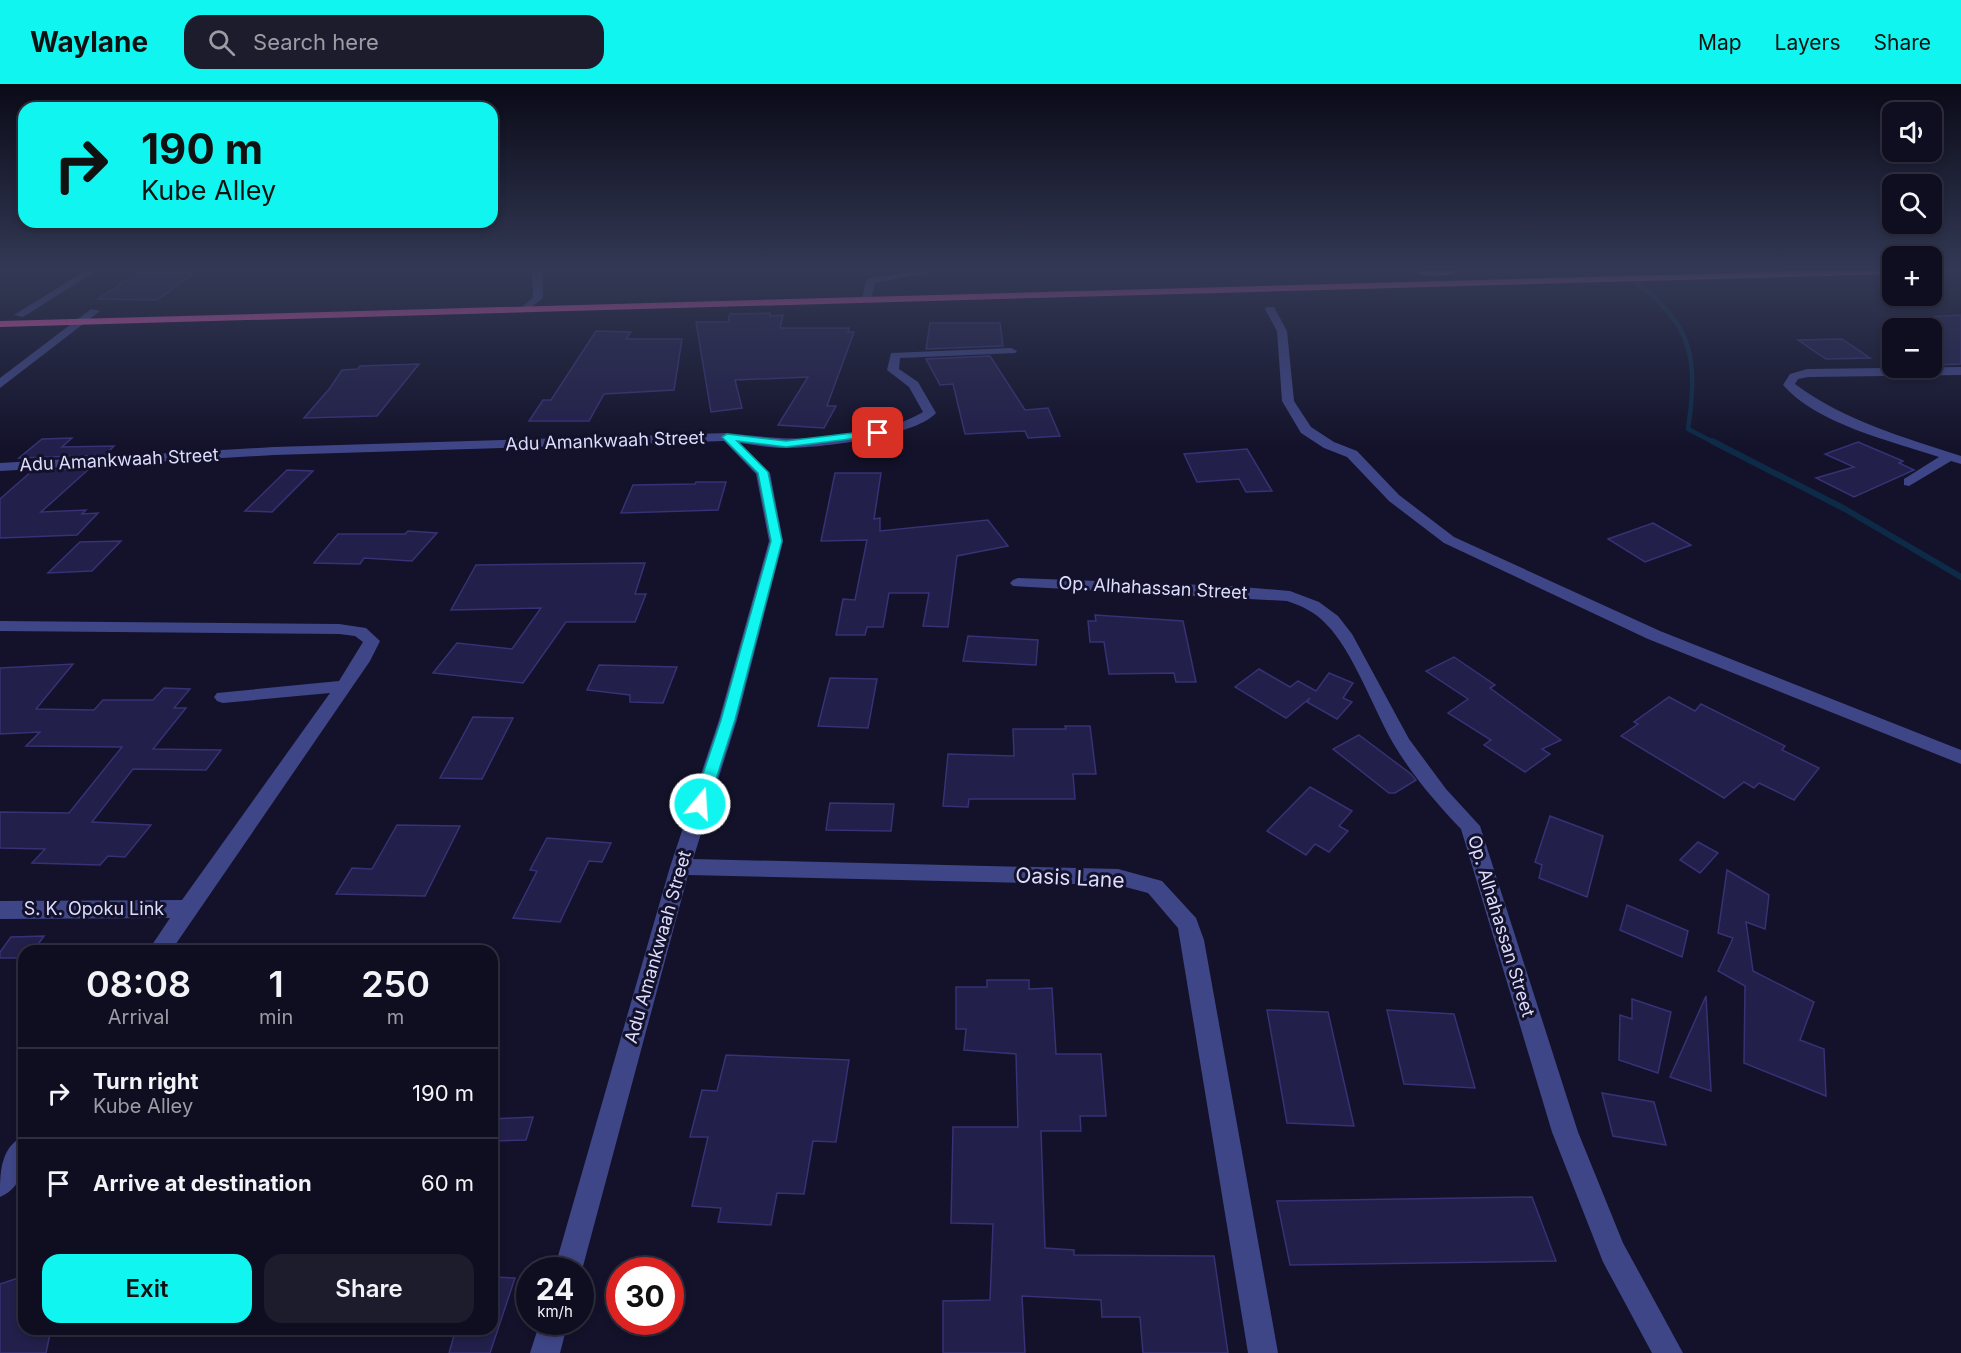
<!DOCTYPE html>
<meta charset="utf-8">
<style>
:root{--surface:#0e0e20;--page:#1c1c2d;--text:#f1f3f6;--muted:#9b9ca5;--line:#2e2e3e;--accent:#10f5ef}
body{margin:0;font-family:Inter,sans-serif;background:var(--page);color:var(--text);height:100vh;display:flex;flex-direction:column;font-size:22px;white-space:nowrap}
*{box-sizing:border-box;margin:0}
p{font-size:20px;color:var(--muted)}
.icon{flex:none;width:33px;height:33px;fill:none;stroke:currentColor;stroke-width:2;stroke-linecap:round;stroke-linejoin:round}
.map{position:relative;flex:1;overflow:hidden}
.side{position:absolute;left:18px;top:861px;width:480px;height:390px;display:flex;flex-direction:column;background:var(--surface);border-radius:18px;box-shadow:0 3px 9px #0003,0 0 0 2px var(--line)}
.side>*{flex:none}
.hud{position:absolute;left:18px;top:18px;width:480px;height:126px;border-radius:18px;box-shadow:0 3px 9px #0003,0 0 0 2px var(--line);background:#10f5ef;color:#111;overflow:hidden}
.controls{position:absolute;left:1882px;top:18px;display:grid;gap:12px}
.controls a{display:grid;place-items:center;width:60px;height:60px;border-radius:12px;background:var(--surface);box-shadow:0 3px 9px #0003,0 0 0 2px var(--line);font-size:30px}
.speed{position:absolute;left:516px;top:1173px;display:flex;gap:12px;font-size:30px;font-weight:700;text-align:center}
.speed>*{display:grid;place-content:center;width:78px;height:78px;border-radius:50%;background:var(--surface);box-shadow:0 3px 9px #0003,0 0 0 2px var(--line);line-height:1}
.speed small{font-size:15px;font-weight:400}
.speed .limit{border:9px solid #d22;background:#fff;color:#111}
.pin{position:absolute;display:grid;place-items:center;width:51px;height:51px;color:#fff;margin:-26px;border-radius:12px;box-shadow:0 3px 9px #0006}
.me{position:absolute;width:66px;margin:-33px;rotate:18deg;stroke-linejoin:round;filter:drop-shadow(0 0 4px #0008)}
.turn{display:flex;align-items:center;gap:21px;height:126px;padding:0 24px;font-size:27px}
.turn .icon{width:78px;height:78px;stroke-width:2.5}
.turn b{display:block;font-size:42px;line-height:51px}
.eta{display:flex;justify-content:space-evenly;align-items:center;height:102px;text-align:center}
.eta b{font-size:36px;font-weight:600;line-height:42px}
.primary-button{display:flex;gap:12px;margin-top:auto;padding:12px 24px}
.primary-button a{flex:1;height:69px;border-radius:18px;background:var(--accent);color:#111;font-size:24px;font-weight:600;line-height:69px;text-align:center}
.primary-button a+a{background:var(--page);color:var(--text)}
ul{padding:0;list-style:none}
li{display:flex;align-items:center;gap:18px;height:90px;padding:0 24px;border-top:2px solid var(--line)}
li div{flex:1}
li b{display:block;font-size:22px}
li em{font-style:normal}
header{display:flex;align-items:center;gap:36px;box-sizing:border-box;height:84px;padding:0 30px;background:var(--accent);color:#111}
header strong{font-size:28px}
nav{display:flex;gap:33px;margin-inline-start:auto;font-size:21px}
.search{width:420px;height:54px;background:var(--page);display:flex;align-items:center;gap:15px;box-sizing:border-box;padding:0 21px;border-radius:18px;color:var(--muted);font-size:22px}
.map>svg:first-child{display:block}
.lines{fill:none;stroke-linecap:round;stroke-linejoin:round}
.stream-far1{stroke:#0d2a47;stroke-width:4.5}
.stream{stroke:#0d2a47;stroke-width:6}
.building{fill:#221f4a;stroke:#363275;stroke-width:1.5}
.minor{fill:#3f4687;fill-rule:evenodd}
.highway{fill:#f85cbb;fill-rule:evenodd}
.route{fill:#10f5ef;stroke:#0a9f9b;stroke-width:1.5}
.labels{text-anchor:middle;stroke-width:6;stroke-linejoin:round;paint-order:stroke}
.street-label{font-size:18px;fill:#dcdcfe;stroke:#13122a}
.near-street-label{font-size:21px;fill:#dcdcfe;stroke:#13122a}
</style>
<header>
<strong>Waylane</strong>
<div class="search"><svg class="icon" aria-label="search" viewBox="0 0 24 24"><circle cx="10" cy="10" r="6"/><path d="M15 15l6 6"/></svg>Search here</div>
<nav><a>Map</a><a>Layers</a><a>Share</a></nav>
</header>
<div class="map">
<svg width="1961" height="1269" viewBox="0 0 1961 1269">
<rect width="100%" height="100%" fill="#13122a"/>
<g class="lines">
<!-- stream-far1 -->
<path class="stream-far1" d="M1636 199C1694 240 1698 278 1688 345L1715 359"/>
<!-- stream -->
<polyline class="stream" points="1712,357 1845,425 1961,493"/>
</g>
<!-- building -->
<g class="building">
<polygon points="137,189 195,189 157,216 98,215"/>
<polygon points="770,229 770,232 783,231 780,244 849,244 848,248 854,248 827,322 836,322 824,344 778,341 808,293 735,296 742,324 711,328 696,238 728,238 730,230"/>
<polygon points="1961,231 1961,280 1932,281 1932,244 1904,244 1888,235"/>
<polygon points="930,239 1000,239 1003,262 926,265"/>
<polygon points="596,247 631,248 626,255 682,255 674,306 604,310 589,337 529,337 543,316 551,316"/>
<polygon points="1842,255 1870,274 1826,275 1798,256"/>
<polygon points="990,272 1025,326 1048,324 1060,352 1028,354 1025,347 965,350 953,300 940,301 926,275"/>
<polygon points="419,280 377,332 304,334 330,304 342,286 358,285 360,282"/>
<polygon points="72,354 62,363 114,362 105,371 19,374 42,355"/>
<polygon points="1858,358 1903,377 1899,379 1914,386 1854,413 1816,394 1854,383 1825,370"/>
<polygon points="1247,365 1272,407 1246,408 1239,395 1197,398 1184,370"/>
<polygon points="90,384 41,428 86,426 82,430 98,429 77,451 0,454 0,415 32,387"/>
<polygon points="287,386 313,387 272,428 245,427"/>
<polygon points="835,389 881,389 874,435 880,434 880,447 988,436 1008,462 957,472 948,543 923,542 929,509 889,509 883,543 867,543 865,551 836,551 843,515 855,516 867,456 821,457"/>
<polygon points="696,398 726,398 718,426 621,429 633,401 695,400"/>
<polygon points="1653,439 1691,461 1645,478 1608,455"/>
<polygon points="408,447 437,449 412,477 364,474 360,480 314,479 338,450 405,450"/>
<polygon points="121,457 92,487 48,489 80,458"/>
<polygon points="645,479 635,510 646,510 635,538 566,538 523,599 433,589 457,559 512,565 541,524 451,526 476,481"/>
<polygon points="1095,531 1183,537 1196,598 1176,598 1174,589 1109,590 1104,558 1090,558 1088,537 1096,537"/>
<polygon points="968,552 1038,556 1036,581 963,577"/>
<polygon points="1454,573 1495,601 1490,604 1561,656 1542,665 1550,670 1525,688 1484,661 1491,656 1448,629 1468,615 1426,587"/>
<polygon points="73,580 36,625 94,626 103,616 153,616 164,604 190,605 174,624 186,624 153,665 221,666 206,686 133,685 92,738 151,741 125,773 108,772 100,781 32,779 45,765 0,764 0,728 69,729 122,663 26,662 40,648 0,650 0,584"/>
<polygon points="599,581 677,583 663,619 630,618 630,611 587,606"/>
<polygon points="1259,585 1290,603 1298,597 1316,607 1329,589 1353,599 1343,614 1352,618 1337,635 1307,618 1310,614 1286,634 1235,603"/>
<polygon points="830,594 877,595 868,644 818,642"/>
<polygon points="1669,613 1695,627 1701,620 1785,662 1782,666 1819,684 1794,716 1759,699 1754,704 1744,698 1724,714 1621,652 1638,640 1634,638"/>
<polygon points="473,633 513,634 482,695 440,694"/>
<polygon points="1065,642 1090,642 1096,690 1073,690 1075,715 969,715 968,723 943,722 948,670 1014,672 1013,645 1066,645"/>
<polygon points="1359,651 1411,690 1416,696 1395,709 1389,709 1333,665"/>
<polygon points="1310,703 1352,727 1339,742 1348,747 1329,768 1315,760 1306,771 1267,747"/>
<polygon points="830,719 894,720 891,747 826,746"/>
<polygon points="1550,732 1603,752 1587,813 1539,794 1542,781 1535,778"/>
<polygon points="397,741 460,742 425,812 336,810 352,784 372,785"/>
<polygon points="547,754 611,759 602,778 589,777 560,838 513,834 537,787 530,786"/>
<polygon points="1698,758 1718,769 1700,789 1680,776"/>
<polygon points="1727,786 1769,811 1765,845 1746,838 1753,887 1814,918 1800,956 1824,965 1826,1012 1744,979 1745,902 1718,887 1733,854 1718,849"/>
<polygon points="1627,821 1688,847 1682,873 1620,846"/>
<polygon points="44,852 33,867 24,867 24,874 0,874 0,868 11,853"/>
<polygon points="987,896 1029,896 1029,905 1052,904 1056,970 1101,970 1106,1032 1080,1032 1081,1047 1041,1047 1045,1164 1074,1166 1074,1171 1214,1172 1228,1269 1143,1269 1140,1233 1102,1233 1101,1216 1022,1212 1025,1269 943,1269 943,1217 990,1216 993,1140 951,1139 953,1043 1018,1043 1016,970 964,966 966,945 956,945 956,903 987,903"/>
<polygon points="1706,912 1711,1007 1670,993"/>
<polygon points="1632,915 1671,928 1658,989 1619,976 1620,931 1632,935"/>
<polygon points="1267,926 1328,928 1354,1042 1287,1039"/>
<polygon points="1387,926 1454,930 1475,1004 1404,1000"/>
<polygon points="726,971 849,976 836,1058 813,1057 804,1110 777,1109 771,1141 718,1138 721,1124 692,1122 708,1053 690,1053 702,1006 717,1007"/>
<polygon points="1602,1009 1654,1018 1666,1061 1613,1052"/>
<polygon points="533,1033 526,1056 492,1057 492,1035"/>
<polygon points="1532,1113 1556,1177 1290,1181 1277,1117"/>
<polygon points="24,1192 24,1245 51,1245 46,1269 0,1269 0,1200"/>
<polygon points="492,1193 515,1194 490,1269 449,1269 455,1248 492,1248"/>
</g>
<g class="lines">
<!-- minor -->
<g class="minor">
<polygon points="85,187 96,187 23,233 14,231"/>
<polygon points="532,187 542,187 543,214 525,228 520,225 533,213"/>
<polygon points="917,187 938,187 875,199 870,219 861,217 867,195"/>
<polygon points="1266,223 1274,223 1287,247 1294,317 1311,343 1334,358 1357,367 1399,411 1454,453 1660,547 1961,666 1961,680 1648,555 1444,459 1389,417 1347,373 1324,364 1301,349 1282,317 1277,247 1265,225"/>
<polygon points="91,225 100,227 0,304 0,294"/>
<path d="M1011 264 1017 267 1015 269 900 274 899 285 918 298 936 329C914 353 819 364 786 364 770 364 755 361 740 359L770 389 783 457 737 636 693 775 1118 785 1162 797 1196 834 1204 856 1278 1269H1248L1178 844 1148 809 1118 801 688 791 582 1186 580 1190V1186H554L670 783 719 636 769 457 756 390 724 357 274 371 0 387V379L274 363 727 349C792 357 864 361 923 328L909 303 887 286 891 269Z"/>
<path d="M1961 283V291L1808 293 1798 295 1795 300C1845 337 1903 353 1961 372V380L1951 377 1909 402 1904 401V395L1939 373C1891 357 1817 340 1783 301L1790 290 1807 285Z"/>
<path d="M1018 494 1230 502 1290 507 1319 518 1338 532 1352 550 1409 655 1446 705 1480 742 1578 1048 1623 1159 1683 1269H1652L1603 1178 1552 1048 1461 745C1436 719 1412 691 1393 659 1374 626 1352 565 1326 540 1315 528 1302 522 1287 517L1013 502 1010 499 1013 496Z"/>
<polygon points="0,537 339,540 366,544 380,557 370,577 171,867 148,867 170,834 0,835 0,817 182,816 330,609 223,619 217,617 214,613 217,609 339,597 363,558 355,552 339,550 0,547"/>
<path d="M24 1052C24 1076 26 1102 0 1113 0 1089 0 1063 24 1052Z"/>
<polygon points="540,1238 568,1238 560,1269 530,1269"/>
</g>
<!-- highway -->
<g class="highway">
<path d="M1419 187H1459C1451 192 1426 194 1418 189Z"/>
<polygon points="1803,187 1893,187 1893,190 0,243 0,237"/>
</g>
</g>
<!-- sky -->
<linearGradient id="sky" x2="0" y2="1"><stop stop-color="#0a0a17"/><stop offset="0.51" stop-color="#333955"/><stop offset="1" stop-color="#333955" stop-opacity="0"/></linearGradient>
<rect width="1961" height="364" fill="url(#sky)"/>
<!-- route -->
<polygon class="route" points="878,346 883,349 882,351 786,363 737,357 768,388 782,457 735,636 708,720 706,724 695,724 693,720 721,636 771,457 758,389 722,353 727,350 786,357"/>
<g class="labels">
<!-- street labels -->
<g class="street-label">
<text transform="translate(605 357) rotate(-2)" y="6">Adu Amankwaah Street</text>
<text transform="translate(119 376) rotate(-3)" y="6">Adu Amankwaah Street</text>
<text transform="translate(1153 504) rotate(3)" y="6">Op. Alhahassan Street</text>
<text x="94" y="831">S. K. Opoku Link</text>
<text transform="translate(1501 842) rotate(73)" y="6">Op. Alhahassan Street</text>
<text transform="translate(658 863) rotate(-74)" y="6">Adu Amankwaah Street</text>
</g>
<!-- near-street labels -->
<g class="near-street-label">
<text transform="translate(1070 794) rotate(3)" y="7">Oasis Lane</text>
</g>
</g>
</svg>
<div class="controls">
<a><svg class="icon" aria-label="sound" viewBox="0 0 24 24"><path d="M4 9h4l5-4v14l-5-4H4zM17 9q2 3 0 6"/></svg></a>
<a><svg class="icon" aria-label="search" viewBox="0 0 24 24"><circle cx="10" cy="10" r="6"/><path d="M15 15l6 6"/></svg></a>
<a>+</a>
<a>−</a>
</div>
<div class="speed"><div>24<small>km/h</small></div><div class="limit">30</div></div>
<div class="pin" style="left:878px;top:349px;background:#d93025"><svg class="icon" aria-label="arrive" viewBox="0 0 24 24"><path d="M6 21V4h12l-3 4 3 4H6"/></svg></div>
<svg class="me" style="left:700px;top:720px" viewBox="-20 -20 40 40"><circle r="17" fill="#10f5ef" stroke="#fff" stroke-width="3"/><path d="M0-11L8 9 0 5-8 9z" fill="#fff"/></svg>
<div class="hud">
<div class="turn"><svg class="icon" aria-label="right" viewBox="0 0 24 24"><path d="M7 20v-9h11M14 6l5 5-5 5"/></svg><div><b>190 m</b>Kube Alley</div></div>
</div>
<section class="side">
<div class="eta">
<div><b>08:08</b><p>Arrival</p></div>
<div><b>1</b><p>min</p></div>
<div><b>250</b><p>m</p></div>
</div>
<ul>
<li><svg class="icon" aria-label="right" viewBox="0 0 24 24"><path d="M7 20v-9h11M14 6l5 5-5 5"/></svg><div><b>Turn right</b><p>Kube Alley</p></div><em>190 m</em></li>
<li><svg class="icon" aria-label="arrive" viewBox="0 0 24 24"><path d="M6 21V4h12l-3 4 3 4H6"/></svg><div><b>Arrive at destination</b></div><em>60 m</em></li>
</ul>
<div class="primary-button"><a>Exit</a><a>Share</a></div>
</section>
</div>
